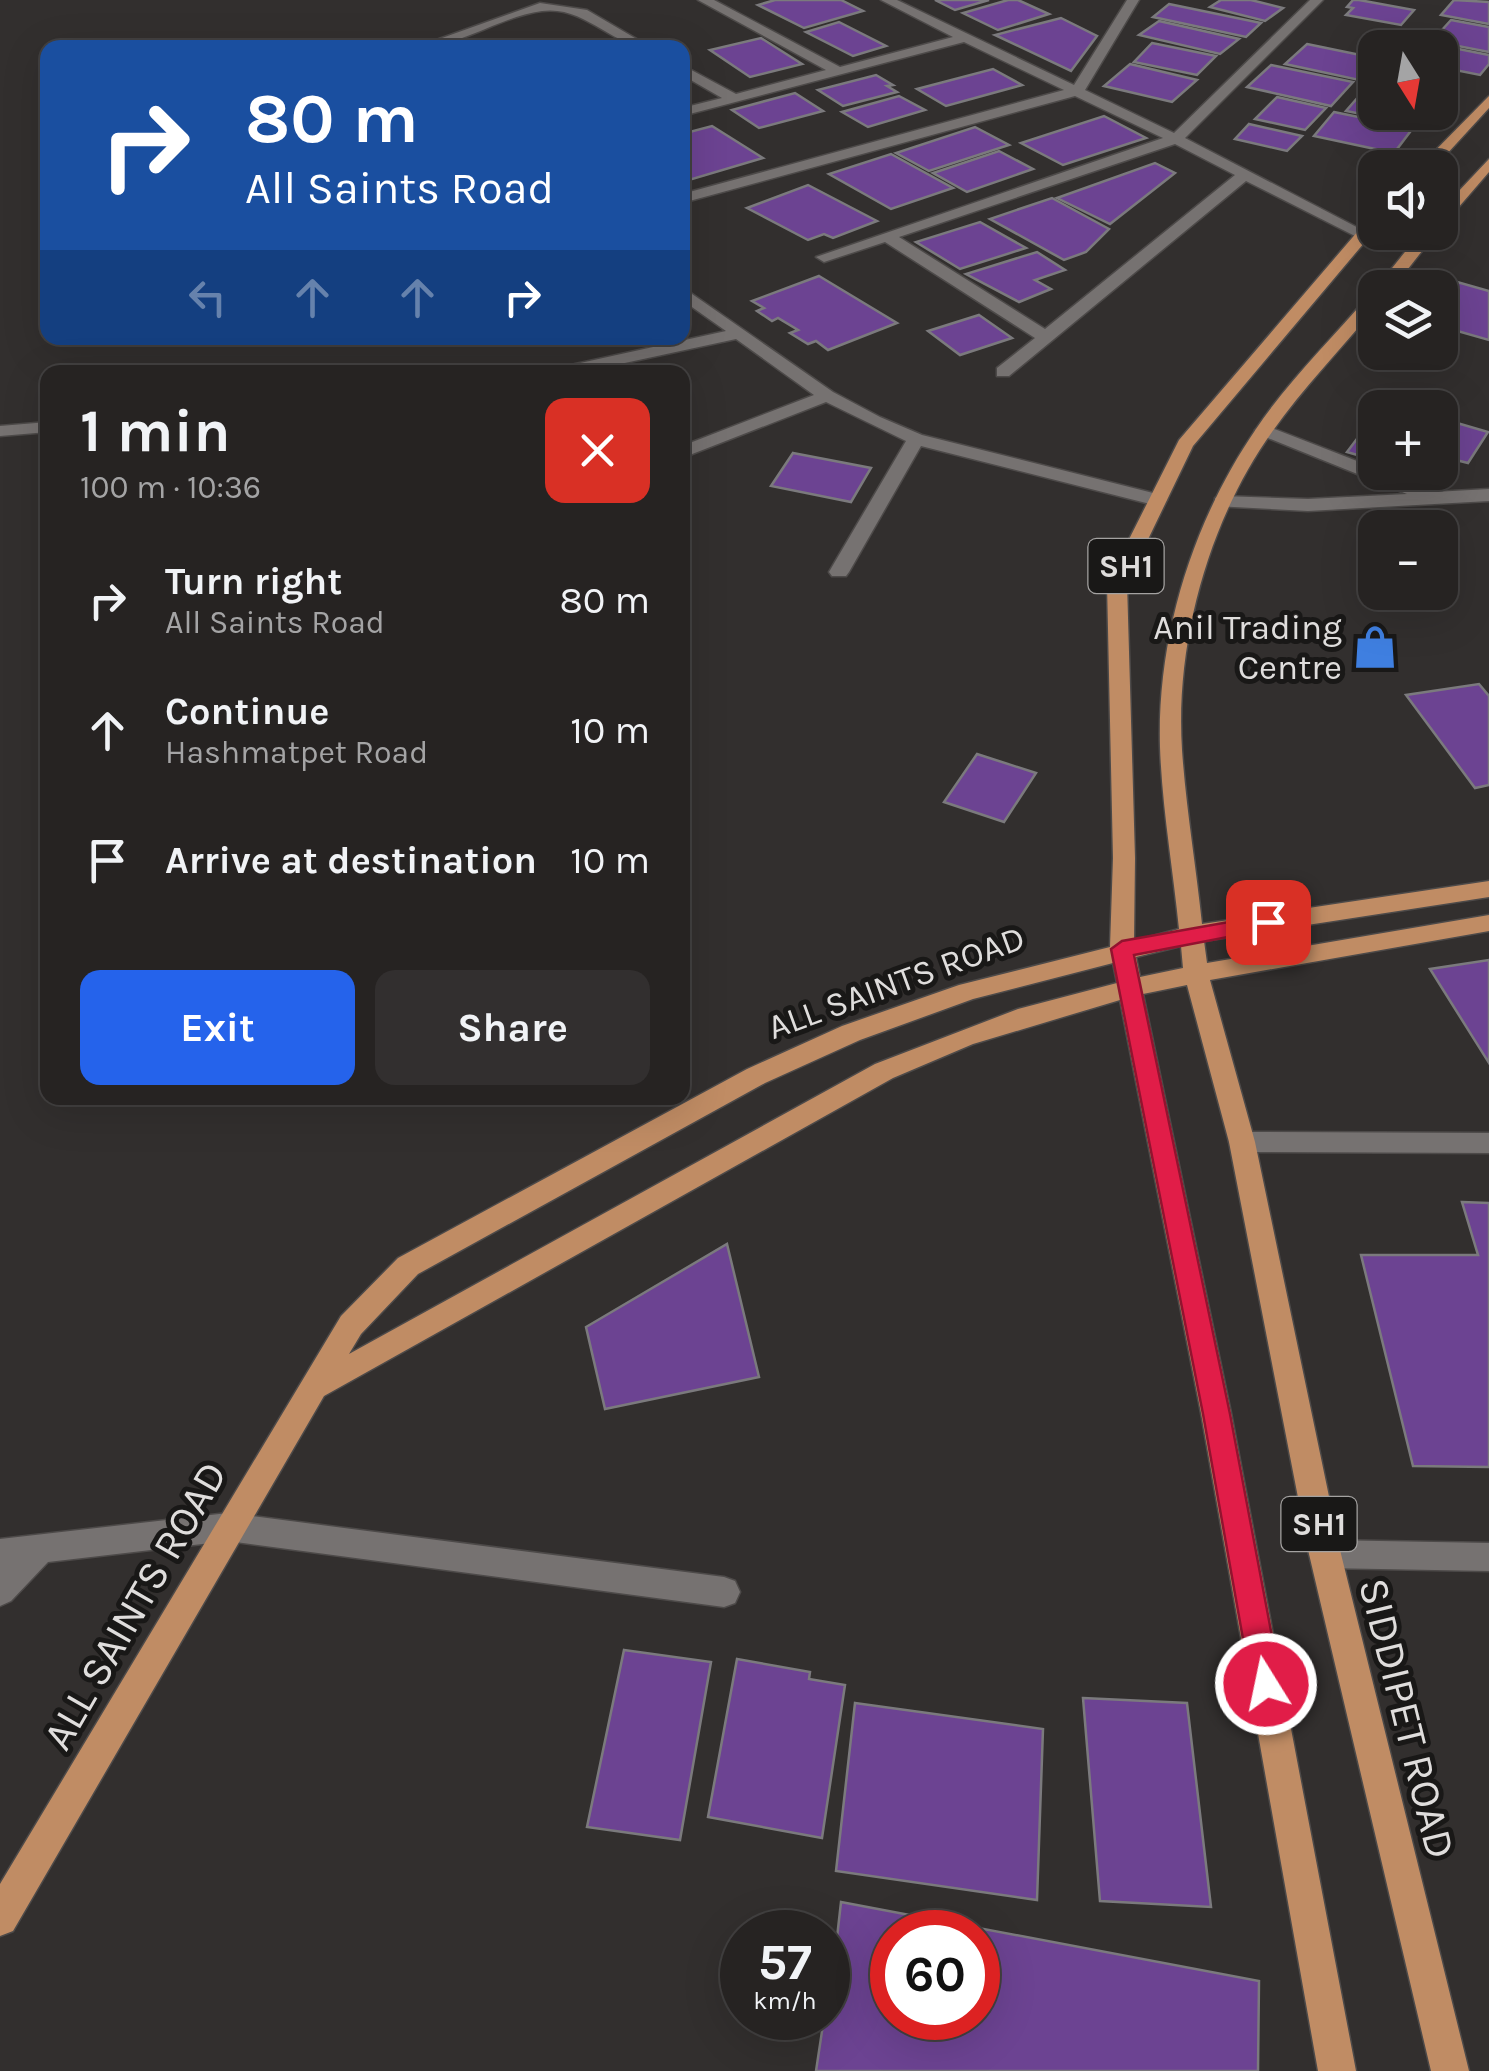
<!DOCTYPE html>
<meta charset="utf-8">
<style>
:root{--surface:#262322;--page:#322f2f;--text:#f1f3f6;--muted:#a4a4a5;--line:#424040;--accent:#2563eb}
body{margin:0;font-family:Karla,sans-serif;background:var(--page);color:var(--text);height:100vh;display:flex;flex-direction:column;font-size:38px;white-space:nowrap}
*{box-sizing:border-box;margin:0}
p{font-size:32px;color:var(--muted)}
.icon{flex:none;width:55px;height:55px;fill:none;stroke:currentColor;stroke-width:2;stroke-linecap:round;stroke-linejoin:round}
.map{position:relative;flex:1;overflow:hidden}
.side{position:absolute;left:40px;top:365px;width:650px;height:740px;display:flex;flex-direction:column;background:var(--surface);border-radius:20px;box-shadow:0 10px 40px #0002,0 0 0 2px var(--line)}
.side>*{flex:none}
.guide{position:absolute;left:40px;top:40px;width:650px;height:305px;border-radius:20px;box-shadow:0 10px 40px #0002,0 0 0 2px var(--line);background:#1a4fa0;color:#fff;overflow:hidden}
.needle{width:65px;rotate:169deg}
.tools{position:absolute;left:1358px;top:30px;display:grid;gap:20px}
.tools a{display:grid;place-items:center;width:100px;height:100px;border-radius:20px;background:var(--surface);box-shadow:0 10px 40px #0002,0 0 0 2px var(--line);font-size:50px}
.speed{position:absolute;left:720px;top:1910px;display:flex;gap:20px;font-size:50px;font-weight:700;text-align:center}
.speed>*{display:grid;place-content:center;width:130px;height:130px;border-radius:50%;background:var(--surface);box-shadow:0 10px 40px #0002,0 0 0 2px var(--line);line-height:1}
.speed small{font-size:25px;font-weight:400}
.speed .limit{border:15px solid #d22;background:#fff;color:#111}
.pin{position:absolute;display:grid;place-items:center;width:85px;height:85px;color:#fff;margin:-42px;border-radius:20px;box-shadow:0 5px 15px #0006}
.me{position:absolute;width:110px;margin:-55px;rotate:350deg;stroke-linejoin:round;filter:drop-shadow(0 0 8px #0008)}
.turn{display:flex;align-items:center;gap:35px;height:210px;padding:0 40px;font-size:45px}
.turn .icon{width:130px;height:130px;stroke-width:2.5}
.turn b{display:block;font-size:70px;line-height:85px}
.lanes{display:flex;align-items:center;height:95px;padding:0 40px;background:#0003;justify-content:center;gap:50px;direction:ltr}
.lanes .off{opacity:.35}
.round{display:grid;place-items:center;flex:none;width:105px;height:105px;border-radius:20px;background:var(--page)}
.head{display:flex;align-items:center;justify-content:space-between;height:170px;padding:0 40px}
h1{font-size:60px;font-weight:700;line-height:75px}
.action{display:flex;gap:20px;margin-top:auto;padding:20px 40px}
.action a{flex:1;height:115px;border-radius:20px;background:var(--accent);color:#fff;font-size:40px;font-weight:700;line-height:115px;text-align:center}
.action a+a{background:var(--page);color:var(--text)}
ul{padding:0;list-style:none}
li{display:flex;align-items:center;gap:30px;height:130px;padding:0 40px}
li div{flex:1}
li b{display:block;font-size:38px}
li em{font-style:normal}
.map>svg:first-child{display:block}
.building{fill:#6c4392;stroke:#7b7a7d;stroke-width:2.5;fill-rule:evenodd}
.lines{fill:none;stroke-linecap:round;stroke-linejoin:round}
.minor-casing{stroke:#4d4a49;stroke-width:3}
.major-casing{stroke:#4d4a49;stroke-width:3}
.minor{fill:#767271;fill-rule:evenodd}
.major{fill:#c08c64;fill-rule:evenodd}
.route{fill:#e11d48;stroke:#92132f;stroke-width:2.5}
.labels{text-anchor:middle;stroke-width:10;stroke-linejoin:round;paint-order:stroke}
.shield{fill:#191817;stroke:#a4a2a1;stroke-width:2.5}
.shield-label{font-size:32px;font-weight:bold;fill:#dfdddc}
.poi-label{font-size:35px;fill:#dfdddc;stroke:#191817;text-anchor:end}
.street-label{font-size:35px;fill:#dfdddc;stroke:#191817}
.near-street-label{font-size:42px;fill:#dfdddc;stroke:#191817}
</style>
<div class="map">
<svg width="1489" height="2071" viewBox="0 0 1489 2071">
<rect width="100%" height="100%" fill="#322f2e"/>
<!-- building -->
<g class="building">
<polygon points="775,0 841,0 863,11 804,28 758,5"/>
<polygon points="935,0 989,0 955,10"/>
<polygon points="1008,0 1018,0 1049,14 998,30 963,13"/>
<polygon points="1221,0 1251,0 1283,8 1265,21 1210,7"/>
<polygon points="1353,0 1359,0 1414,10 1401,25 1346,15 1353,8 1347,7"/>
<polygon points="1454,0 1489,2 1489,24 1441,15"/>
<polygon points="1169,4 1261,23 1246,37 1153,17"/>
<polygon points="1061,18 1097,36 1071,71 995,35"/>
<polygon points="1451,20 1489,27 1489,52 1432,41"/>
<polygon points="1159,21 1239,39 1220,54 1139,35"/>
<polygon points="839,22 886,46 853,56 806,32"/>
<polygon points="761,38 802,64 750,77 710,50"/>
<polygon points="1418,41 1489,55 1489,64 1480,75 1440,67 1440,48 1412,48"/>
<polygon points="1152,43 1216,56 1197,75 1134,62"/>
<polygon points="1307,44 1375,58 1375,65 1359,80 1285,64"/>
<polygon points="1130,64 1197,80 1172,102 1104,86"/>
<polygon points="1271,65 1353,82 1331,106 1247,87"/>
<polygon points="993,69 1022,85 946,106 917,89"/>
<polygon points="876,75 893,85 887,86 897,92 843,106 818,90"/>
<polygon points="1366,88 1375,89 1375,112 1433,112 1423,126 1346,111"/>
<polygon points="795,93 823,111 759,128 732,110"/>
<polygon points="899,96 925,110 868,127 842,112"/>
<polygon points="1277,97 1326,108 1305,130 1255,119"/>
<polygon points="1334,112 1413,128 1394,153 1314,136"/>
<polygon points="1104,116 1146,138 1063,165 1021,143"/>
<polygon points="1249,124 1302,136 1287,151 1235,139"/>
<polygon points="712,126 763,158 689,180 682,176 682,134"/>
<polygon points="975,127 1009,145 929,171 896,153"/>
<polygon points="999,151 1033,169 967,192 933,173"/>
<polygon points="891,154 953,188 891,209 829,174"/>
<polygon points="1155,163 1175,173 1110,224 1057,198"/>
<polygon points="808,185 877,221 833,238 824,234 808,240 747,208"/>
<polygon points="1052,198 1109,229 1086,252 1064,260 990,219"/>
<polygon points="980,222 1026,248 960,269 916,242"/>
<polygon points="1037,252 1065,270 1035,280 1051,289 1019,302 966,274"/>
<polygon points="819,276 897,323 828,350 816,341 808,344 790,333 798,330 778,318 772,321 757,311 764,308 752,301"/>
<polygon points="1436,276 1489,291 1489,340 1440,326 1440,288 1425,288"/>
<polygon points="979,315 1012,338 960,355 928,331"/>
<polygon points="1375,415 1375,460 1347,452"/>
<polygon points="1440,418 1488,432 1468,463 1440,456"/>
<polygon points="793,453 871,468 851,502 771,486"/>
<polygon points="1479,684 1489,696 1489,785 1475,788 1406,695"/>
<polygon points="977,754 1036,773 1004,822 944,802"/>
<polygon points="1489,960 1489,1063 1430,969"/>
<polygon points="1462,1202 1489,1203 1489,1467 1413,1466 1361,1255 1478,1255"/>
<polygon points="727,1244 759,1377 605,1409 586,1327"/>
<polygon points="624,1650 711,1662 680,1840 587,1827"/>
<polygon points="737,1659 810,1672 809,1679 845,1685 822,1838 708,1817"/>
<polygon points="1083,1698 1187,1703 1211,1907 1100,1901"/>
<polygon points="855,1703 1043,1729 1037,1900 836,1871"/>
<path d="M841 1902 1259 1981 1258 2071H816L824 2018H828ZM892 1932H978V2018H892Z"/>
</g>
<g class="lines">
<!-- minor casing -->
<g class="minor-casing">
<g id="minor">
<path d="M698 0H714L840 67 953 37 881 0H897L1074 85 1127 0H1139L1085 90 1174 133 1310 0H1323L1185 138 1370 234 1357 237 1246 181 1009 376H997V368L1035 338 885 242 824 262 816 257 1163 138 1075 96 682 203V194L1064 90 964 42 682 116V108L722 98 682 75V65L736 94 826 70ZM1175 144 1235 175 1045 329 899 237Z"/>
<path d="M540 3 587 10 652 48C613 48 585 5 542 11 498 17 459 48 414 48Z"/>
<polygon points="682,287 833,392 880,417 922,435 1165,496 1167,500 1158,506 921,446 849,572 846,576 832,576 829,572 906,441 826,402 682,458 682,446 814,395 736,339 583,372 553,372 562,367 726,331 682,300"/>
<polygon points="48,422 48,432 0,436 0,426"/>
<polygon points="1264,425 1375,468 1375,472 1386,472 1434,492 1489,489 1489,501 1308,511 1215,506 1215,498 1222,496 1308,499 1407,494 1258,434 1255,430"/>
<polygon points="1242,1132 1489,1133 1489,1153 1242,1152 1233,1149 1229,1142 1233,1135"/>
<polygon points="228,1513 724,1577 735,1581 740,1592 735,1603 724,1607 228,1541 48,1562 11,1601 0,1606 0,1539"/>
<polygon points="1325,1540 1489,1543 1489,1571 1325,1568 1314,1564 1309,1554 1314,1544"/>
</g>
</g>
<!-- major casing -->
<g class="major-casing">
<g id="major">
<polygon points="1489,96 1489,108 1434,168 1418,168"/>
<polygon points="1489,159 1489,172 1445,223 1440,225 1440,211"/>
<path d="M1375 215V230L1193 446 1127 583 1135 858 1134 941 1179 929C1173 869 1162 807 1160 747 1157 635 1193 521 1256 429 1288 381 1332 339 1369 295L1375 293V308C1341 349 1303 388 1272 432 1209 520 1175 642 1182 750 1186 808 1196 866 1202 924L1489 881V897L1204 941 1207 963 1489 915V931L1210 980 1255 1142 1341 1554 1469 2071H1431L1309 1554 1229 1142 1187 985 1143 994 1231 1413 1356 2071H1318L1201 1413 1120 1000 973 1044 893 1078 324 1396 13 1931 0 1936V1884L341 1316 398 1258 747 1069 842 1026 959 985 1110 947 1113 858 1107 583 1179 440 1370 217ZM1181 946 1183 968 1140 977 1136 957ZM1113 963 1117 983 1018 1009 875 1064 349 1354 361 1334 418 1274 765 1083 860 1040 973 999Z"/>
<polygon points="1421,232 1437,232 1393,288 1376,288"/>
</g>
</g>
<!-- minor -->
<use href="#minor" class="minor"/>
<!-- major -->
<use href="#major" class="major"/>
</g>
<!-- route -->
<polygon class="route" points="1268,915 1278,922 1275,928 1134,955 1230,1414 1281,1684 1276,1694 1266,1699 1255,1694 1251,1684 1203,1414 1111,949 1122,941"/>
<!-- icons -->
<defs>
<g id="shop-bare" transform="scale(3.45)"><path d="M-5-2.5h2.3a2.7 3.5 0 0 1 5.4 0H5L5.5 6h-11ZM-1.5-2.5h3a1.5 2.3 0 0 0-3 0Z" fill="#3f7fe0" stroke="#191817" stroke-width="2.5" paint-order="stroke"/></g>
</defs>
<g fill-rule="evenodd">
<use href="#shop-bare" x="1375" y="647"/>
</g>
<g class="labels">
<!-- shield labels -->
<g class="shield">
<rect x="1088.5" y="539" width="75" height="54" rx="8"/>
<rect x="1281.5" y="1497" width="75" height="54" rx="8"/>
</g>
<g class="shield-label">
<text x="1126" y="577">SH1</text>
<text x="1319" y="1535">SH1</text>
</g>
<!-- poi labels -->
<g class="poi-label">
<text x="1342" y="639">Anil Trading<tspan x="1342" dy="40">Centre</tspan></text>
</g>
<!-- street labels -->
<g class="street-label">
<text transform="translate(896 982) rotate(-20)" y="12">ALL SAINTS ROAD</text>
</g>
<!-- near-street labels -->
<g class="near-street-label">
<text transform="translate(134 1605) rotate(-60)" y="15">ALL SAINTS ROAD</text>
<text transform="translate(1408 1718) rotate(76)" y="15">SIDDIPET ROAD</text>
</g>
</g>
</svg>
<div class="tools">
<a><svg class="needle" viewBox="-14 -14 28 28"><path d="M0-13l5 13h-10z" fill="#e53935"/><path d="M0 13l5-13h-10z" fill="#a4a4a5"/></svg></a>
<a><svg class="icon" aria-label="sound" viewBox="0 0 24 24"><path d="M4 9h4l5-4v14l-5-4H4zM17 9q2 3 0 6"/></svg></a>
<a><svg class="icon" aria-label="layers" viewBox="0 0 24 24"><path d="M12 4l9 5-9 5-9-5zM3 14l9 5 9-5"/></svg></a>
<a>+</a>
<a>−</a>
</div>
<div class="speed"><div>57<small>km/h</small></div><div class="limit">60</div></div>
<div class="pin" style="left:1268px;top:922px;background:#d93025"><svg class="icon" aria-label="arrive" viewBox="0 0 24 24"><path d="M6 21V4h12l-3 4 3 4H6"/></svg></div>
<svg class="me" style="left:1266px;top:1684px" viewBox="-20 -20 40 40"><circle r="17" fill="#e11d48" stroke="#fff" stroke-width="3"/><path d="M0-11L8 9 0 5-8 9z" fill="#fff"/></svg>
<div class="guide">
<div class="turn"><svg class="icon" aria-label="right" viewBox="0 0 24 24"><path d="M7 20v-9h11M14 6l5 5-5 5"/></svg><div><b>80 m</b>All Saints Road</div></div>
<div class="lanes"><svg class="icon off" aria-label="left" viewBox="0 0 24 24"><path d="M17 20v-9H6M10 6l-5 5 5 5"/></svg><svg class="icon off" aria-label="ahead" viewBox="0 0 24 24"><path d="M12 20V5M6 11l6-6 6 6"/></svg><svg class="icon off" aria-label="ahead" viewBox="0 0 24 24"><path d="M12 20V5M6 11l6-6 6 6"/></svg><svg class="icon" aria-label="right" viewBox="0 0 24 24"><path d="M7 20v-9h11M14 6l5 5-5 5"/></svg></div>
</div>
<section class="side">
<div class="head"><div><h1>1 min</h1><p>100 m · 10:36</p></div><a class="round" style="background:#d93025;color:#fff"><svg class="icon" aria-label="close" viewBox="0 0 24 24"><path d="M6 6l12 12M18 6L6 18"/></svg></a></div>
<ul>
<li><svg class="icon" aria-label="right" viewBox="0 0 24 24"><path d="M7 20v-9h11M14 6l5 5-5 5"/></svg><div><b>Turn right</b><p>All Saints Road</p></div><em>80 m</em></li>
<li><svg class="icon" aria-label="ahead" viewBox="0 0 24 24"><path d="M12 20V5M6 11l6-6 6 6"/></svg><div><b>Continue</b><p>Hashmatpet Road</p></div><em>10 m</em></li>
<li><svg class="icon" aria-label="arrive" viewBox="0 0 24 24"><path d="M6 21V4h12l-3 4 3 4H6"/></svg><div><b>Arrive at destination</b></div><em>10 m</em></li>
</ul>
<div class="action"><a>Exit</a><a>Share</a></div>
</section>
</div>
